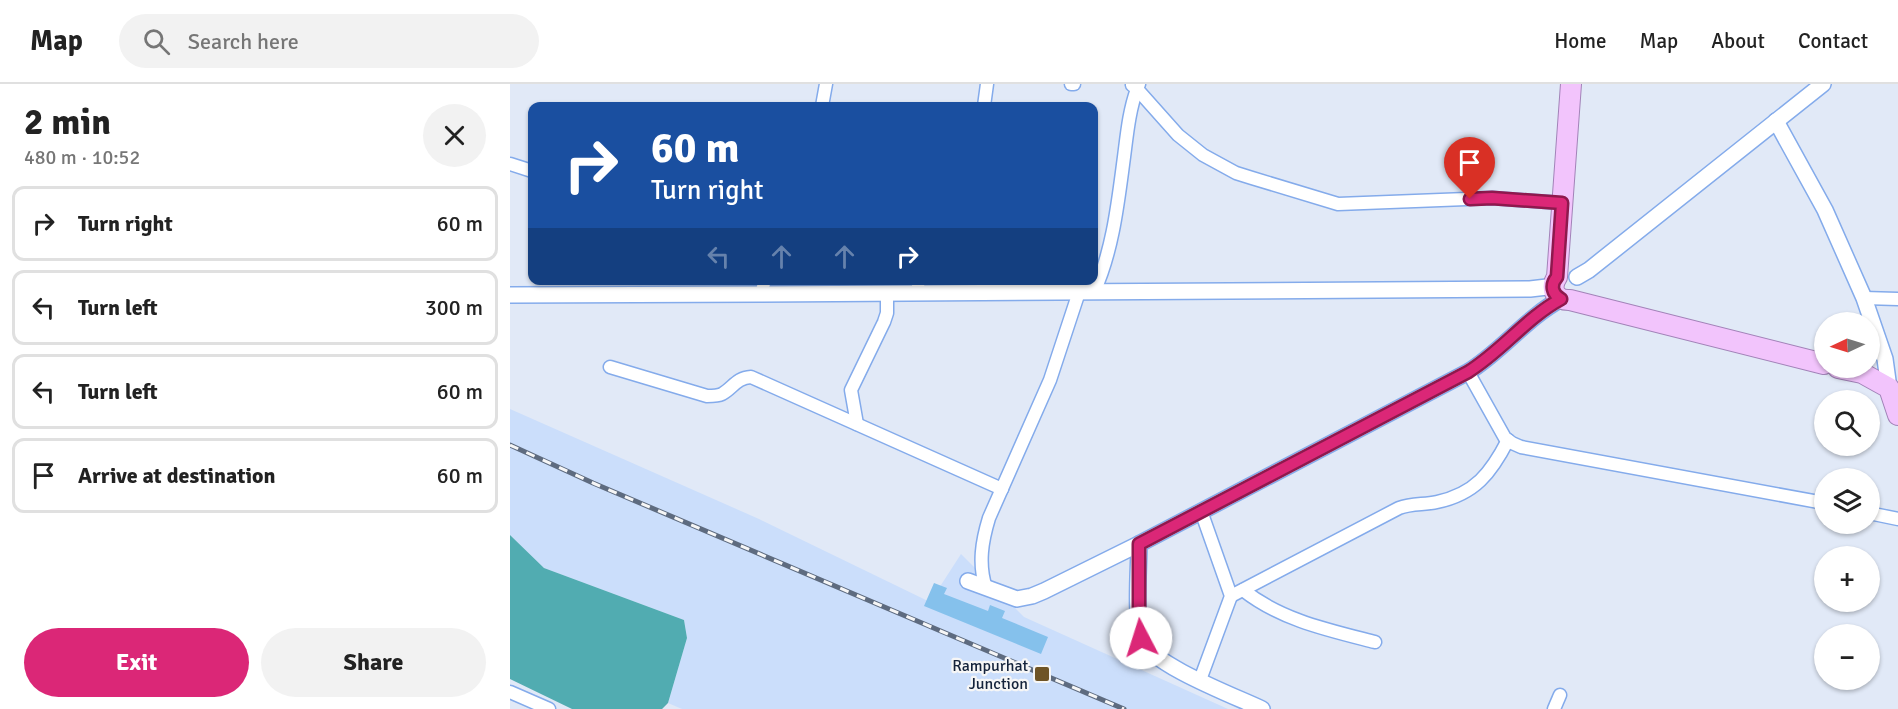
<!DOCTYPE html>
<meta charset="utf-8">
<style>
:root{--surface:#fff;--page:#f2f2f2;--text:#222;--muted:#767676;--line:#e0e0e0;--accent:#db2777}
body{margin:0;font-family:Signika,sans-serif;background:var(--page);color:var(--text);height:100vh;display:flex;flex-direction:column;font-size:22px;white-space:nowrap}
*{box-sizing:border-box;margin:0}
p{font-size:20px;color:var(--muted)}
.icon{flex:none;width:33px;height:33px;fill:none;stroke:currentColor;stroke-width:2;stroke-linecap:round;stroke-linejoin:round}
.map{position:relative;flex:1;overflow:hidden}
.side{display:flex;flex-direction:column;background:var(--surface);width:510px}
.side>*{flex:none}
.banner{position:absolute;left:18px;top:18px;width:570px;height:183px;border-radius:12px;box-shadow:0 2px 4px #0004;background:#1a4fa0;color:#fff;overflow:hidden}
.needle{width:39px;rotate:266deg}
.tools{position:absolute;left:1304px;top:228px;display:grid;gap:12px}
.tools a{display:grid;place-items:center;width:66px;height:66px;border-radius:50%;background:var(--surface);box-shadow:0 2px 4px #0004;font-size:30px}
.pin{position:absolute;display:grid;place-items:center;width:51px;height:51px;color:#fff;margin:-62px -26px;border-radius:50% 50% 50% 0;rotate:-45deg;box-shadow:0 0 6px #0007}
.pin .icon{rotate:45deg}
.me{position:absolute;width:66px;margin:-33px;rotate:355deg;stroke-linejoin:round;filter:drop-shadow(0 0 4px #0008)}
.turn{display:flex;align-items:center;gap:21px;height:126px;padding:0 24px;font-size:27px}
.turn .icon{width:78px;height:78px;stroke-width:2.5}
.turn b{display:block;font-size:42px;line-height:51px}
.lanes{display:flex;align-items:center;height:57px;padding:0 24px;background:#0003;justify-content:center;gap:30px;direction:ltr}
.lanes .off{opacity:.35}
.round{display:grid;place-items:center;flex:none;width:63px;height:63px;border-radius:32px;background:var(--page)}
.head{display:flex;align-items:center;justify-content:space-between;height:102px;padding:0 24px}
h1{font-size:36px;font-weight:700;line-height:45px}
.action{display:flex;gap:12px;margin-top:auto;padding:12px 24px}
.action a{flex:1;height:69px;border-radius:36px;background:var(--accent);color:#fff;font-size:24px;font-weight:700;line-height:69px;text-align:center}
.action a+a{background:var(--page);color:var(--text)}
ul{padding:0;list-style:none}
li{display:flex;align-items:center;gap:18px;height:75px;margin:0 12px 9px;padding:0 12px;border:3px solid var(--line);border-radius:12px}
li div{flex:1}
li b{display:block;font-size:22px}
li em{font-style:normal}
header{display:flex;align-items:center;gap:36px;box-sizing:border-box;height:84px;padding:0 30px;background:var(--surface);border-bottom:2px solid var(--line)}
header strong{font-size:28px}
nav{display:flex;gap:33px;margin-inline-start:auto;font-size:21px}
.search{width:420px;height:54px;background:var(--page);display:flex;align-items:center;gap:15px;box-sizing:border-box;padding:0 21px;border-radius:33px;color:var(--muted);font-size:22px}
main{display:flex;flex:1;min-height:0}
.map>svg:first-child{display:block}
.built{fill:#cbdefb}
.water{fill:#51acb1}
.building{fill:#85c1ec}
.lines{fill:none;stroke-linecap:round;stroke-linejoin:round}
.minor-casing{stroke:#84abeb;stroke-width:15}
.tertiary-casing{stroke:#84abeb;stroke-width:18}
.trunk-casing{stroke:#a283b8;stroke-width:22}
.minor{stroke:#fff;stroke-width:12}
.tertiary{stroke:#fff;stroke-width:15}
.trunk{stroke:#f2c4fc;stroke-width:20}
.rail-casing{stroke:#5e6b7f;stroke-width:5}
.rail{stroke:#f6f6f6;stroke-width:3;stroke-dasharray:9;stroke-linecap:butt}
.route-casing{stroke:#8e194d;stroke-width:15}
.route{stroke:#db2777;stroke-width:10}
.poi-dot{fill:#6e5426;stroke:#f6f6f6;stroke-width:2}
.labels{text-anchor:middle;stroke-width:4.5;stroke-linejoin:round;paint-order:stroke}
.poi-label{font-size:16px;fill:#14233b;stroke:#f6f6f6;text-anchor:end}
</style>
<header>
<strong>Map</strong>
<div class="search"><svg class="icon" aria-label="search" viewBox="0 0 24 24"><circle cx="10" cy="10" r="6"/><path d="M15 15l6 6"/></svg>Search here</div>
<nav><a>Home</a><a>Map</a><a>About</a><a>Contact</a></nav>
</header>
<main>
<section class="side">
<div class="head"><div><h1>2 min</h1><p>480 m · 10:52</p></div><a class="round"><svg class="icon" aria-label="close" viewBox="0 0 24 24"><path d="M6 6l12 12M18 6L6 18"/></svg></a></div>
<ul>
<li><svg class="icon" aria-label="right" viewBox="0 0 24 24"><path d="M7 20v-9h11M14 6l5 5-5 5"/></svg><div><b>Turn right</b></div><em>60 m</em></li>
<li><svg class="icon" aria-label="left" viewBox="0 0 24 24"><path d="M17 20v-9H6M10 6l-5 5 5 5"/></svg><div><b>Turn left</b></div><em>300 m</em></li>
<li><svg class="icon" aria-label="left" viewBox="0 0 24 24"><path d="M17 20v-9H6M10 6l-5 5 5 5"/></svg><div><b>Turn left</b></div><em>60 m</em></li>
<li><svg class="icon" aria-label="arrive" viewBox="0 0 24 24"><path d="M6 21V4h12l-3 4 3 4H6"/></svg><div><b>Arrive at destination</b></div><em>60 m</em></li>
</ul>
<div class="action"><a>Exit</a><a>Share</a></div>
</section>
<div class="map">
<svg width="1388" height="625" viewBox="0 0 1388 625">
<rect width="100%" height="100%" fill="#e1e9f7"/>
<!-- built -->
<polygon class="built" points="0,325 249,435 420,518 451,470 514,533 718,625 172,625 158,619 177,554 174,536 34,484 0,451"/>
<!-- water -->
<polygon class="water" points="0,451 34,484 174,536 177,554 158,619 152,625 62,625 0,595"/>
<!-- building -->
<polygon class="building" points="424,499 437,504 434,510 478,527 480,521 495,527 492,534 538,553 531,570 414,522"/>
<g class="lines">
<!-- minor casing -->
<g class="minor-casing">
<g id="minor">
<polyline points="561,0 564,0"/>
<polyline points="629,0 627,5 668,51 693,71 726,89 742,94 828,120 982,114 1052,119"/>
<polyline points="312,22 316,0"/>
<polyline points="474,22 477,0"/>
<polyline points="0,80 22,87"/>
<path d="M584 208C603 166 608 118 614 73 617 50 619 27 627 5L622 1"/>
<polyline points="407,209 409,196"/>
<polyline points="251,210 255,196"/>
<polyline points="1354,214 1388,215"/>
<path d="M100 283 197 312C202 312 208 312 212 310 223 304 226 294 241 293L492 405"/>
<polyline points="958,288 995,354 1002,359 1011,363 1314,419"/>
<polyline points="347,340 341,306 374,238 377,229 377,209"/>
<polyline points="1359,429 1388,435"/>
<path d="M476 504C468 480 472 457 479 434L540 296 569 208"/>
<path d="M733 506C771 536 818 546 865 558"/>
<path d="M721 512 889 424C902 419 914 421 927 418 965 410 981 389 998 356"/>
<polyline points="690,596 721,512 691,427"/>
<polyline points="0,608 39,625"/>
<polyline points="1044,625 1050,611"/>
</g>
</g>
<!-- tertiary casing -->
<g class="tertiary-casing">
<g id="tertiary">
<polyline points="1266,37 1315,126 1354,214 1375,275 1379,304"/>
<polyline points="1067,193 1079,186 1313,0"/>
<polyline points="0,211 251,210 1020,205 1037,203 1043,201"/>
<path d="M629 460C629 484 624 536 633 557 642 581 727 613 752 625"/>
<path d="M458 497 507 515 522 512 534 507 629 460 958 288C992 267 1016 234 1051 215"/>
</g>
</g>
<!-- trunk casing -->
<g class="trunk-casing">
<g id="trunk">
<path d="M1061 0 1047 193C1039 205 1046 217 1060 216L1314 280"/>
<polyline points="1328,284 1352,289 1379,304 1388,331"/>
</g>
</g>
<!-- minor -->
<use href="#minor" class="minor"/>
<!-- tertiary -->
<use href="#tertiary" class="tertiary"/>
<!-- trunk -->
<use href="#trunk" class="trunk"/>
<!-- rail casing -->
<g class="rail-casing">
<polyline id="rail" points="0,361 83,399 614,625"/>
</g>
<!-- rail -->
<use href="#rail" class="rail"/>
</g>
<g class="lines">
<!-- route casing -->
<g class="route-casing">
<path id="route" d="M631 554 629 539V460L958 288C992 267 1016 234 1051 215 1042 210 1040 201 1047 193L1052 119 982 114 960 115"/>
</g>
<!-- route -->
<use href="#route" class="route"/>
</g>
<!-- markers -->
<rect class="poi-dot" x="524" y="582" width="16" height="16" rx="3"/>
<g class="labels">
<!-- poi labels -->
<g class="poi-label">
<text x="518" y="587">Rampurhat<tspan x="518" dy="18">Junction</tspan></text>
</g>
</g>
</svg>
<div class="tools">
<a><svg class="needle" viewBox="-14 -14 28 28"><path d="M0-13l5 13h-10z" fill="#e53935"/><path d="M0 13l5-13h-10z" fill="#767676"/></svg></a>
<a><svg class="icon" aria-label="search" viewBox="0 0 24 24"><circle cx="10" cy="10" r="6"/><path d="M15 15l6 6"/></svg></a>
<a><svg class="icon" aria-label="layers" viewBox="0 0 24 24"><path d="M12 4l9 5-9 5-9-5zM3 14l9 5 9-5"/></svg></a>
<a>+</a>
<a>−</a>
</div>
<div class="pin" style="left:960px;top:115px;background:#d93025"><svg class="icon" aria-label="arrive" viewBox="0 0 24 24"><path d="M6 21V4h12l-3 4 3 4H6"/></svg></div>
<svg class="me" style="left:631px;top:554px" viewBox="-20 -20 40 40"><circle r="19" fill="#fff"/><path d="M0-13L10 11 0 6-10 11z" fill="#db2777"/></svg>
<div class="banner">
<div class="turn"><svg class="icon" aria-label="right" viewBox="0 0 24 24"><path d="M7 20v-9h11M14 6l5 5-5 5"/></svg><div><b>60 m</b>Turn right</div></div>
<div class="lanes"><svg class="icon off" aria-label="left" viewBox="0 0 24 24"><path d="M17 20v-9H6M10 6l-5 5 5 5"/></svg><svg class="icon off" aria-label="ahead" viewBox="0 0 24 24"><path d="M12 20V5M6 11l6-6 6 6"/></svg><svg class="icon off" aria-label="ahead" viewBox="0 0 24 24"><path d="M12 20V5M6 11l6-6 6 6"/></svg><svg class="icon" aria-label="right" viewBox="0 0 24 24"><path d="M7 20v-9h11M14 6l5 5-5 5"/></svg></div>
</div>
</div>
</main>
